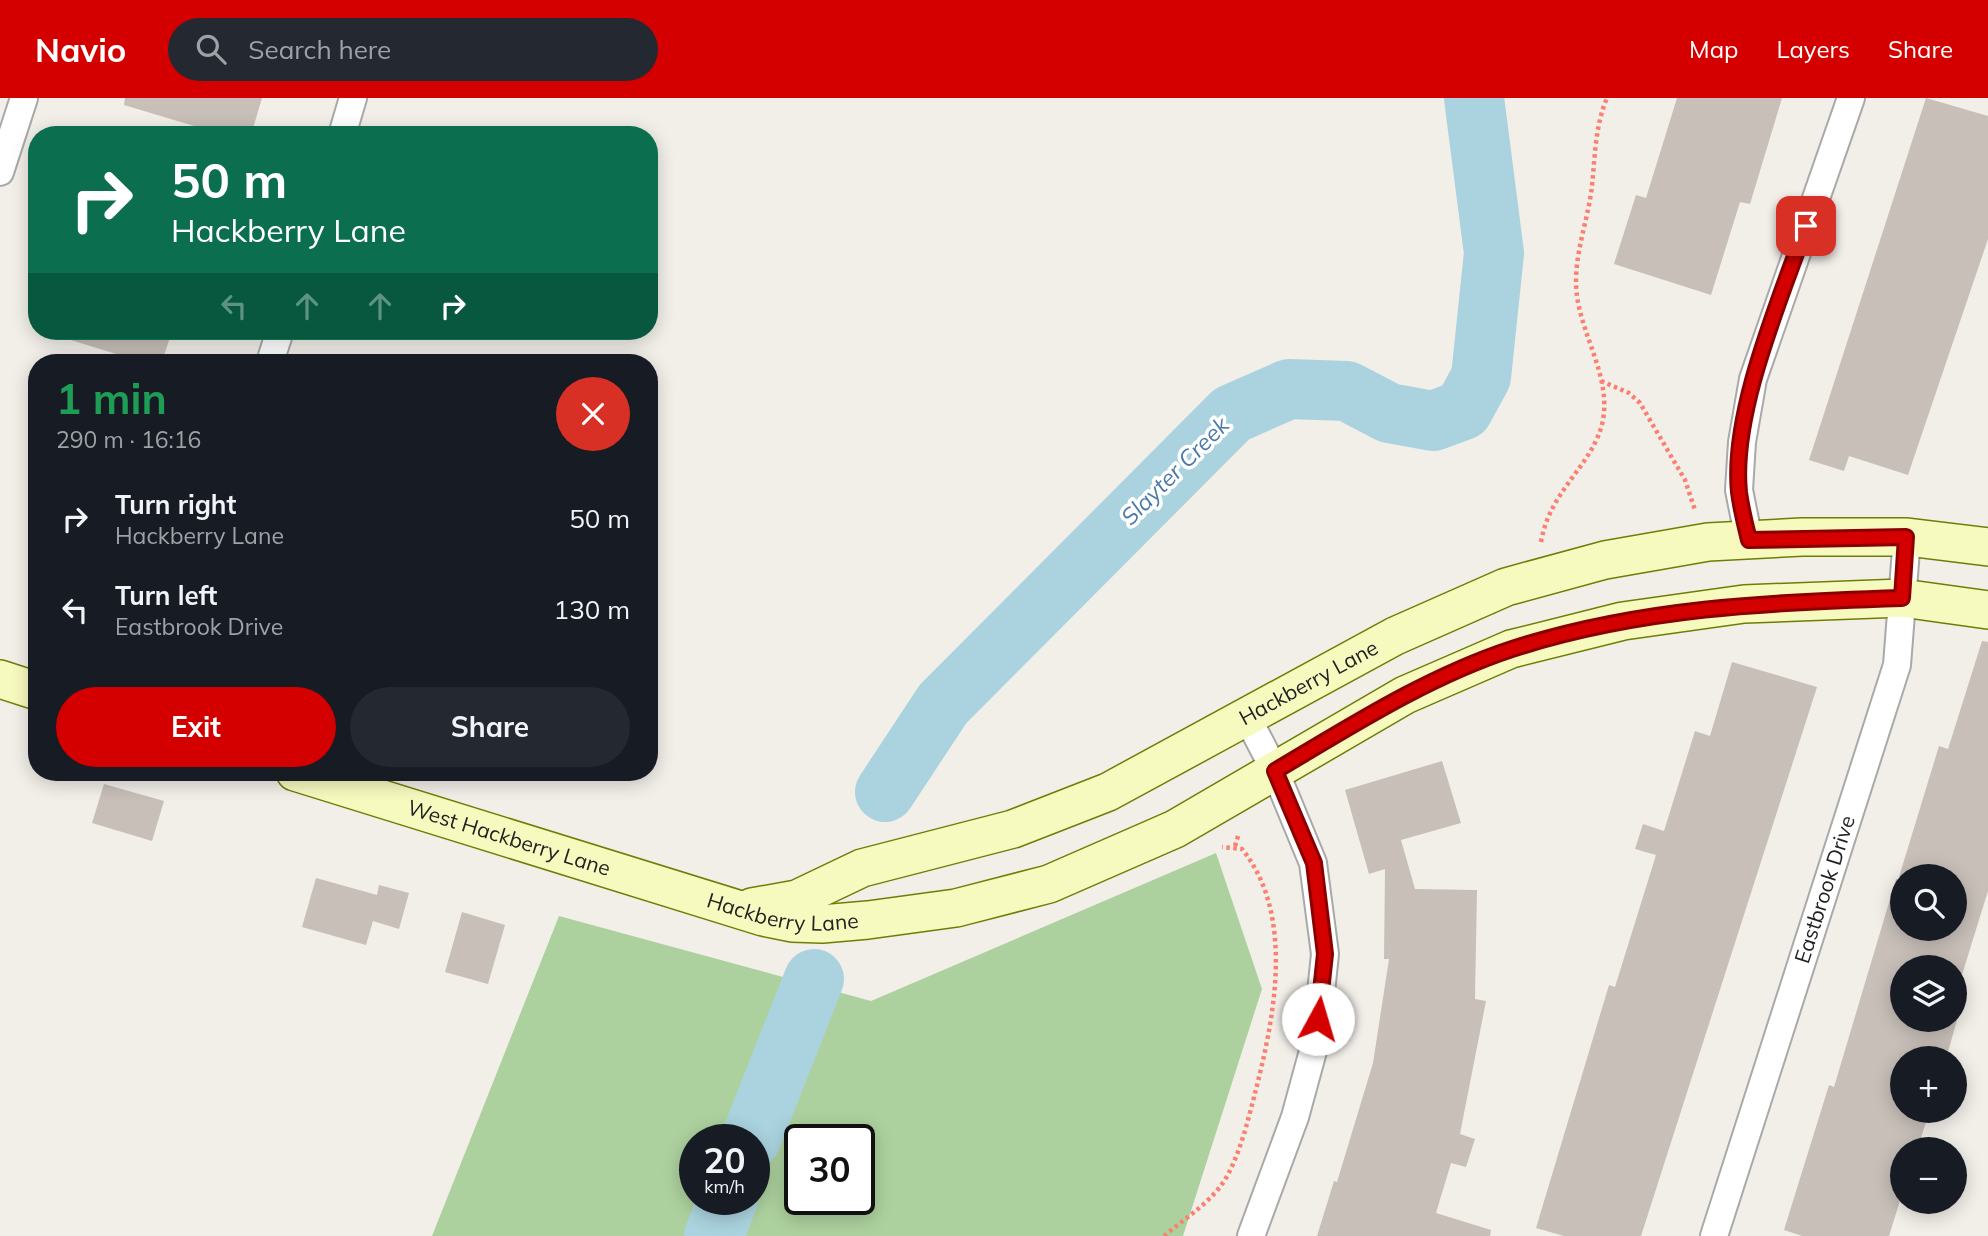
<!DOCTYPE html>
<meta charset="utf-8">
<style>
:root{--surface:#171b24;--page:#242831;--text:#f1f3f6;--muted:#9ea1a6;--accent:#d40000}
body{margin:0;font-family:Mulish,sans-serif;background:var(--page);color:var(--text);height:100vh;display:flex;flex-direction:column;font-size:26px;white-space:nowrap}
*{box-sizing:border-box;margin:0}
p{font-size:23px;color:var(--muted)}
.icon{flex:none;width:38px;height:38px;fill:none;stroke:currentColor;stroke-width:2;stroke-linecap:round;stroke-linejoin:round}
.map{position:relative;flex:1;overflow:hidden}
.drawer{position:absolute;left:28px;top:256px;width:630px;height:427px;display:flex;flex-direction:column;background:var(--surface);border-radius:28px;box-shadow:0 4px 18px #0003}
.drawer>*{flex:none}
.top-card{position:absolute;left:28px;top:28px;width:630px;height:214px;border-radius:28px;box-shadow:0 4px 18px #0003;background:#0b6e4f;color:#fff;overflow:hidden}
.fabs{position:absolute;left:1890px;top:766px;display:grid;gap:14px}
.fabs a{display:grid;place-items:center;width:77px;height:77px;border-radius:50%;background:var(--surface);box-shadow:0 4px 18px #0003;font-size:35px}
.speed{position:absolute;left:679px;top:1026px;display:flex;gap:14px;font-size:35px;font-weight:700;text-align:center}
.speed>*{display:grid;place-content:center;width:91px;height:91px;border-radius:50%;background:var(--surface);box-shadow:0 4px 18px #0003;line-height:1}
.speed small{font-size:18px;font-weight:400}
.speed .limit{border:4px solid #111;border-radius:10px;background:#fff;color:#111}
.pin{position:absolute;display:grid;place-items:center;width:60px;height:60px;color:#fff;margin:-30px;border-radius:14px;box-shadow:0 4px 10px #0006}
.me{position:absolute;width:77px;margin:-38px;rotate:6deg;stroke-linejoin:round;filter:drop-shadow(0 0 5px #0008)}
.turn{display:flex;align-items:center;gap:24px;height:147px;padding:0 28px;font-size:32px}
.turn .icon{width:91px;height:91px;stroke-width:2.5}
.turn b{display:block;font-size:49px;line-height:60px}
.lanes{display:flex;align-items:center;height:66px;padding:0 28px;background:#0003;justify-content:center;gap:35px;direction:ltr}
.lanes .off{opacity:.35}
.round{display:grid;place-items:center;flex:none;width:74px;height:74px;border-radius:37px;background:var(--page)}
.headline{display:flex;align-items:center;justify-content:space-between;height:119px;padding:0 28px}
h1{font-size:42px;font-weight:700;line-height:52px;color:#1e9e55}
.primary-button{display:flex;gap:14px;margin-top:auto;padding:14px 28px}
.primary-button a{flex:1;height:80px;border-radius:42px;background:var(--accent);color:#fff;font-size:28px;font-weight:700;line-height:80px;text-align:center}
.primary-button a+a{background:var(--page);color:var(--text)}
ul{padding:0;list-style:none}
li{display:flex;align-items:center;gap:21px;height:91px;padding:0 28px}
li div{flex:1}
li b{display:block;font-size:26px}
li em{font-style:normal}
header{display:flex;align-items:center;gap:42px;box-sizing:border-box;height:98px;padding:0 35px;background:var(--accent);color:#fff}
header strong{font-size:33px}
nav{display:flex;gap:38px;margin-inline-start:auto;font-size:24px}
.search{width:490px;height:63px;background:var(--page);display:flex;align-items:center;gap:18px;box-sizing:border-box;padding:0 24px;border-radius:38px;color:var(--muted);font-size:26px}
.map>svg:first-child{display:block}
.forest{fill:#add19e;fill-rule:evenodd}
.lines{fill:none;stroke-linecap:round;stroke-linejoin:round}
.river{stroke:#aad3df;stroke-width:60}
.building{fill:#c7bfb8}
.street-casing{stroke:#a9a9a9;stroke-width:30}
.secondary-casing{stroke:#707d05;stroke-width:40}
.path{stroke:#fa8072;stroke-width:4.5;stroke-dasharray:3.5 3.5;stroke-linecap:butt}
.street{stroke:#fff;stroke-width:26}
.secondary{stroke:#f7fabf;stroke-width:37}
.route-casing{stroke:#8a0000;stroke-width:18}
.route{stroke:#d40000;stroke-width:12}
.labels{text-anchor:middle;stroke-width:7;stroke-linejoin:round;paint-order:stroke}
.street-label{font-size:21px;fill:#222;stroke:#fff}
.water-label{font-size:23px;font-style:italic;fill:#4a7aab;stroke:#fff}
</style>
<header>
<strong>Navio</strong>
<div class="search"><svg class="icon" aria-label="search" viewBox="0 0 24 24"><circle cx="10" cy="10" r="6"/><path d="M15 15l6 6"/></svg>Search here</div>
<nav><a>Map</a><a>Layers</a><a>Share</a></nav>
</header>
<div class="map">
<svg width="1988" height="1138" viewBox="0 0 1988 1138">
<rect width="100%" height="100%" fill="#f2efe9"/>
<!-- forest -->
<path class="forest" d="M1216 755 1262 891 1183 1138H432L559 818 871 903ZM695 1041H754V1101H695ZM859 1041V1101H800V1041Z"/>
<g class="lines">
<!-- river -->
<g class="river">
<polyline points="885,694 943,606 1232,316 1289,291 1347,293 1389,315 1433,323 1463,312 1481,279 1494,155 1474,0"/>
<polyline points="751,1041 814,881"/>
<polyline points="714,1138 728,1101"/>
</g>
</g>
<!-- building -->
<g class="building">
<polygon points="125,0 262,0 251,37 224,37 124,7"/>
<polygon points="1677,0 1782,0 1750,106 1740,104 1711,197 1614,166 1636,97 1646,100"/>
<polygon points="1926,0 1988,18 1988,141 1908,377 1849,358 1844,373 1809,362"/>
<polygon points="61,233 172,233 162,264 142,264 61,239"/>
<polygon points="1982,543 1988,544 1988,793 1961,880 1955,879 1955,870 1902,870 1902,922 1957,922 1946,961 1902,961 1902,1013 1928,1018 1917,1052 1902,1052 1902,1096 1889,1138 1802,1138 1784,1132 1829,987 1834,989 1896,781 1902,782 1902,831 1955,831 1955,779 1899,779 1939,648 1948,651"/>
<polygon points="1732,564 1817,589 1641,1138 1564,1138 1536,1130 1609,887 1615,889 1656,757 1635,751 1643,726 1664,733 1695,633 1710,638"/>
<polygon points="1442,663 1461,725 1401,742 1415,791 1477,792 1475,901 1486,903 1460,1036 1475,1041 1466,1069 1451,1065 1436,1115 1491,1132 1490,1138 1317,1138 1334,1083 1337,1084 1373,965 1389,861 1384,861 1385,771 1369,776 1345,692"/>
<polygon points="104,686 164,703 152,743 92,725"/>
<polygon points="316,780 377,797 379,787 409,795 399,831 373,823 366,847 302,829"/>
<polygon points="462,814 505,827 488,886 445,874"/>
</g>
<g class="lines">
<!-- street casing -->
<g class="street-casing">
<g id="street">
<polyline points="342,37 353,0"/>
<polyline points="0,74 24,0"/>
<polyline points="270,264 280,233"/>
<polyline points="1749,442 1739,392 1742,344 1753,281 1851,0"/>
<polyline points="1246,617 1275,673 1313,765 1325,856 1316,942 1295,1019 1251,1138"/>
<path id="s1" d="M1714 1138 1897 567 1907 439"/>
</g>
</g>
<!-- secondary casing -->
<g class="secondary-casing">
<g id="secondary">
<polyline points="0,581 37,593"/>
<path id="s2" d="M295 674 763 819 792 825 822 826 868 822 956 810 1049 786 1175 731 1405 597 1511 551 1623 523 1744 506 1902 500 1988 512"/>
<path id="s3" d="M752 809 797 801 862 770 1013 731 1108 694 1395 538 1506 489 1605 462 1708 444 1802 439H1907L1988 449"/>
</g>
</g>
<!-- path -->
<g class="path">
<polyline points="1601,283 1629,295 1640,305 1685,382 1695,412"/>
<path d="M1541 444C1550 391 1594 367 1603 322 1610 283 1587 246 1579 209 1569 167 1587 130 1592 88 1595 59 1595 28 1607 0"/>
<polyline points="1235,748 1239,735"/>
<path d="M1164 1138C1186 1119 1211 1105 1226 1080 1240 1055 1247 1026 1254 999 1274 922 1296 818 1242 751L1222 749"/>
</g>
<!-- street -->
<use href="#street" class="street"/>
<!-- secondary -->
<use href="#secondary" class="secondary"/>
</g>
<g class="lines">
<!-- route casing -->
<g class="route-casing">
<path id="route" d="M1318 921 1325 856 1314 765 1275 673C1351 628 1427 579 1512 551 1638 510 1770 504 1902 500L1906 439 1749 442C1745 426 1741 410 1739 394 1731 315 1780 202 1806 128"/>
</g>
<!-- route -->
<use href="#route" class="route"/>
</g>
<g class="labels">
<!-- street labels -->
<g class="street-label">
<text dy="7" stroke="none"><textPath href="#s3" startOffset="604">Hackberry Lane</textPath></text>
<text dy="7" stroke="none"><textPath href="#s2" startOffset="224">West Hackberry Lane</textPath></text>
<text dy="7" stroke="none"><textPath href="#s1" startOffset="364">Eastbrook Drive</textPath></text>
<text dy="7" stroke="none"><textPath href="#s2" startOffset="509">Hackberry Lane</textPath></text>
</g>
<!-- water labels -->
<g class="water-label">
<text transform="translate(1175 373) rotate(-45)" y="8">Slayter Creek</text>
</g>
</g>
</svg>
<div class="fabs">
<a><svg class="icon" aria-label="search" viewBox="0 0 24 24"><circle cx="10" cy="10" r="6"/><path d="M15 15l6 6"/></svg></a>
<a><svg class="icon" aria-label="layers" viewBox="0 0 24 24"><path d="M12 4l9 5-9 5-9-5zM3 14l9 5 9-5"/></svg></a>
<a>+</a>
<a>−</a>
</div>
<div class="speed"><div>20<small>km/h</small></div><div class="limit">30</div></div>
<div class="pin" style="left:1806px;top:128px;background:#d93025"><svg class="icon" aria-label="arrive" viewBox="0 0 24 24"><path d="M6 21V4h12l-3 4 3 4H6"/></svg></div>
<svg class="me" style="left:1318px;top:921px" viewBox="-20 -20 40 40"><circle r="19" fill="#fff"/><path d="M0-13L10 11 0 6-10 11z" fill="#d40000"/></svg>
<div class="top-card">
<div class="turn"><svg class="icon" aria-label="right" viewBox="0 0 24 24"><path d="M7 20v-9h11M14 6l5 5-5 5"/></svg><div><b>50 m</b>Hackberry Lane</div></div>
<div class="lanes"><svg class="icon off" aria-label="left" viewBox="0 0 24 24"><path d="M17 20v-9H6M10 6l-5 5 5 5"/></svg><svg class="icon off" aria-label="ahead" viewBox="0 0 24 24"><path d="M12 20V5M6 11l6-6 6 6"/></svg><svg class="icon off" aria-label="ahead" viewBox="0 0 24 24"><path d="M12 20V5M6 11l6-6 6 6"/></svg><svg class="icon" aria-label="right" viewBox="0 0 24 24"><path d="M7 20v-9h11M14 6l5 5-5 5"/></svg></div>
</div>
<section class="drawer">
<div class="headline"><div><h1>1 min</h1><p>290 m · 16:16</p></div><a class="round" style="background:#d93025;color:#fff"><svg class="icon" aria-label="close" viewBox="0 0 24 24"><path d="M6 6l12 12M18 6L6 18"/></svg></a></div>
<ul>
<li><svg class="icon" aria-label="right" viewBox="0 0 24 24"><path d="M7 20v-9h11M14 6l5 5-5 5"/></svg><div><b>Turn right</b><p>Hackberry Lane</p></div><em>50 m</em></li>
<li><svg class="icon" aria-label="left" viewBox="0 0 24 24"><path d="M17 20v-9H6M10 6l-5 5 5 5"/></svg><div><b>Turn left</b><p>Eastbrook Drive</p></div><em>130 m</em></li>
</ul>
<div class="primary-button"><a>Exit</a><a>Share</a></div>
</section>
</div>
